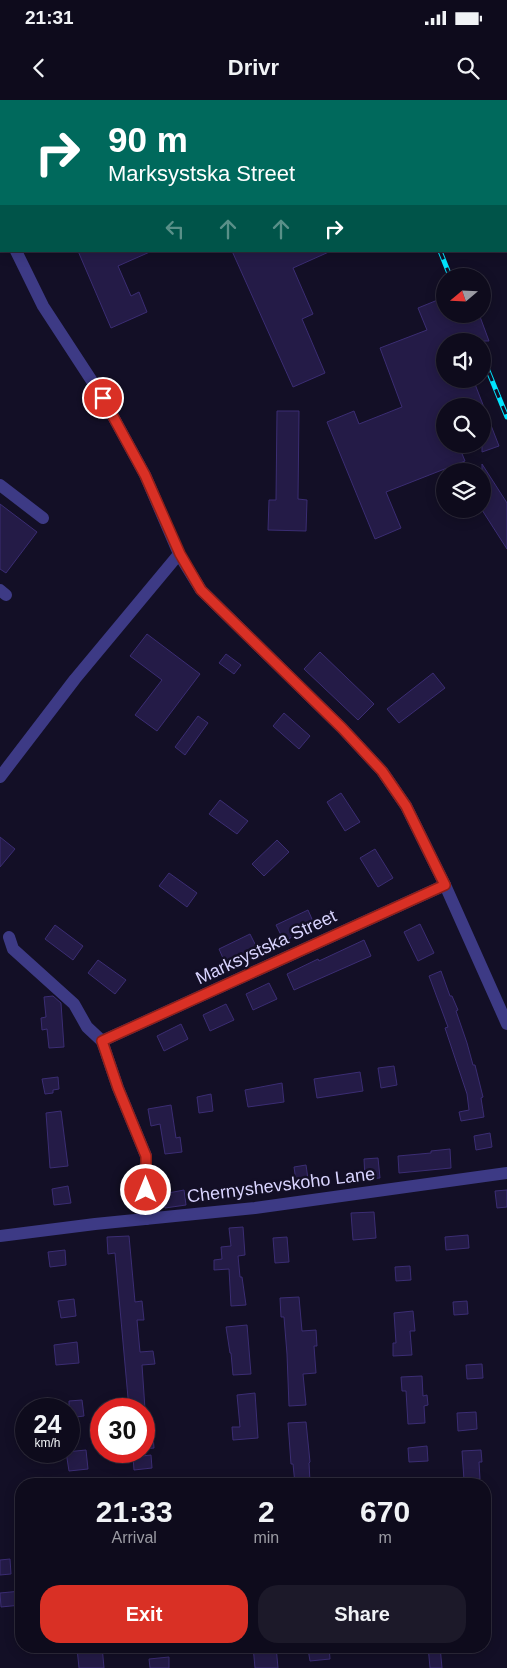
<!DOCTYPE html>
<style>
:root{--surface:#0e0b1c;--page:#1c1929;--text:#f1f3f6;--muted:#9b9ba3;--line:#2e2b3b;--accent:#d93025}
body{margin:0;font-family:Helvetica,sans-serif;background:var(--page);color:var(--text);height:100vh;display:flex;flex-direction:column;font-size:19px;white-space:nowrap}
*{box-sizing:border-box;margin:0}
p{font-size:16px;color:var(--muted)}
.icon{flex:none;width:28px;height:28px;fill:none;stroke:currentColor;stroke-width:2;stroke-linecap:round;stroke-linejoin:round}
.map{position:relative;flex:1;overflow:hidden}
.drawer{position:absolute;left:15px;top:1378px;width:476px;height:175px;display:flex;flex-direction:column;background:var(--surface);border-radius:20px;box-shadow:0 2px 12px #0003,0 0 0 1px var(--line)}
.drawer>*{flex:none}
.hud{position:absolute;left:0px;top:0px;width:508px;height:152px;box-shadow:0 2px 12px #0003,0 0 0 1px var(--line);background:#00695c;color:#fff;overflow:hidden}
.needle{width:32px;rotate:251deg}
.fabs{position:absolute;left:436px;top:168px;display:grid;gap:10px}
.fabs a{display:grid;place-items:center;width:55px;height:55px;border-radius:50%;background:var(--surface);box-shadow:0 2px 12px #0003,0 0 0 1px var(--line);font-size:25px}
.speed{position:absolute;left:15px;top:1298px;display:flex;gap:10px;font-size:25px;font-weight:700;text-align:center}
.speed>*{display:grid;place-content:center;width:65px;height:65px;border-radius:50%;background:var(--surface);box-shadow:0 2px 12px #0003,0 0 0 1px var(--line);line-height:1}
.speed small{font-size:12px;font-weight:400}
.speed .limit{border:8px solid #d22;background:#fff;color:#111}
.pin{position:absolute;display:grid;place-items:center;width:42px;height:42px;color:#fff;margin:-21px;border:2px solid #fff;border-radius:50%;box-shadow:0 1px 5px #0007}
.me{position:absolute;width:55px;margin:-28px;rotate:0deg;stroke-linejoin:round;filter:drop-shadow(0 0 4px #0008)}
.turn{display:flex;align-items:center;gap:18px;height:105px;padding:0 25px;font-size:22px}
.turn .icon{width:65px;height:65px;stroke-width:2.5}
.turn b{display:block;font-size:35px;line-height:42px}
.lanes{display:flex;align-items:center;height:48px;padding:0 25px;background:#0003;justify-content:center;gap:25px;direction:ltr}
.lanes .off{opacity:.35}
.eta{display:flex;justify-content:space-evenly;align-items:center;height:85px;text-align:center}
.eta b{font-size:30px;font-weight:600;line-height:35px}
.cta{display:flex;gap:10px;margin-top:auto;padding:10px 25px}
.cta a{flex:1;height:58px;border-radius:20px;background:var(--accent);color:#fff;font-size:20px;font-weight:600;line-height:58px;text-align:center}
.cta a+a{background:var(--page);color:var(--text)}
.status{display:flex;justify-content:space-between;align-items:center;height:35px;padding:0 25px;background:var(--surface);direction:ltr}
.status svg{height:14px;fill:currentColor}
header{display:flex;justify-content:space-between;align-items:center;height:65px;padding:0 25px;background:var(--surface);font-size:22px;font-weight:600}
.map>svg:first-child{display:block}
.building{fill:#241b47;stroke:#3b2d73}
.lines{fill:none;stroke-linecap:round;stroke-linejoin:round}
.minor{stroke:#3d3a85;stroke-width:12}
.tertiary{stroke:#3d3a85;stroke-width:12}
.rail-casing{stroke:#00e5ff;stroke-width:5}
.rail{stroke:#130f26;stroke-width:3;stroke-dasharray:9;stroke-linecap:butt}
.route-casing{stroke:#8d1f18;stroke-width:12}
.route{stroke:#d93025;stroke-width:9}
.labels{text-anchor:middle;stroke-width:5;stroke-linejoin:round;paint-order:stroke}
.street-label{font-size:18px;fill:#d9d4ff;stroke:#130f26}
</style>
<div class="status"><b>21:31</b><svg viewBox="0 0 49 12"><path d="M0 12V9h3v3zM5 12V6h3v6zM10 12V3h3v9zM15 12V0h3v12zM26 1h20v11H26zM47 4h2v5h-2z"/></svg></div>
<header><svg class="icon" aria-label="back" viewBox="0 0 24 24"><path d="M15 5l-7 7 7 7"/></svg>Drivr<svg class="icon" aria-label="search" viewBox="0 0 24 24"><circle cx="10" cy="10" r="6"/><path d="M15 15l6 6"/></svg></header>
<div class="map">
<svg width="507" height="1568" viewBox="0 0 507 1568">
<rect width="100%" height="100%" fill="#130f26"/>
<!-- building -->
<g class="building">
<polygon points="78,151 152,151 118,166 131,196 139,192 147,212 111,228"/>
<polygon points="232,151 331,151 293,168 313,214 302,219 325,273 293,287"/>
<polygon points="445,197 445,214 479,214 489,241 445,241 445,279 473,279 499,346 482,352 482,306 445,306 445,344 458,344 465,361 386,392 401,428 375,439 327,322 354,311 359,324 402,307 380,248 427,230 418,208"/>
<polygon points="277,311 299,311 298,399 307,400 306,431 268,430 269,400 276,400"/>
<polygon points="482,364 507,403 507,449 482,410"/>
<polygon points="0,404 37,432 6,473 0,469"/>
<polygon points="147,534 200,574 157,631 135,615 162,580 130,556"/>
<polygon points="320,552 374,604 358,620 304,569"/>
<polygon points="226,554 241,565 234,574 219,563"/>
<polygon points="433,573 445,588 399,623 387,609"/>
<polygon points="284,613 310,636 299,649 273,626"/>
<polygon points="198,616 208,623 185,655 175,647"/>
<polygon points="341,693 360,722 345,731 327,702"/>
<polygon points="220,700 248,721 237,734 209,714"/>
<polygon points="0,737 15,749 0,767"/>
<polygon points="277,740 289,752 264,776 252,764"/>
<polygon points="375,749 393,778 378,787 360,758"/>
<polygon points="169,773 197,793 187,807 159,786"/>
<polygon points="308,810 315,826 284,841 276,825"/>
<polygon points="420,824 434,853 418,861 404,832"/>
<polygon points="55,825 83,846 73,860 45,839"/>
<polygon points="250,834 258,850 226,865 219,849"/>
<polygon points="364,840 371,856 294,890 287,874 318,859 319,861"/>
<polygon points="98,860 126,880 115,894 88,873"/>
<polygon points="441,871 450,896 452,896 458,910 456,911 467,943 473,965 475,965 483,997 481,998 484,1017 461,1021 459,1012 469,1010 467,994 445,928 448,927 429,876"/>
<polygon points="269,883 277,899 253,910 246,894"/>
<polygon points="53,896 61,903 64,947 49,948 47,929 42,930 41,918 46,917 44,897"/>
<polygon points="226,904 234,920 210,931 203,915"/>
<polygon points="181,924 188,939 164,951 157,936"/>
<polygon points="394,966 397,985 381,988 378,968"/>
<polygon points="360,972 363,991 317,998 314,979"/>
<polygon points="58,977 59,989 53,990 53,993 45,994 42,979"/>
<polygon points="282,983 284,1002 248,1007 245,990"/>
<polygon points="211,994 213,1011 199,1013 197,997"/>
<polygon points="171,1005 176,1038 180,1037 182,1052 165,1054 160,1024 151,1026 148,1009"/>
<polygon points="61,1011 68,1066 50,1068 46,1013"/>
<polygon points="490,1033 492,1047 476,1050 474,1036"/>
<polygon points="450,1049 451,1068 399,1073 398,1056 431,1053 431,1051"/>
<polygon points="378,1058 380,1078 365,1079 364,1059"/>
<polygon points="306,1065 309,1086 297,1088 294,1067"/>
<polygon points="68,1086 71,1103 54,1105 52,1089"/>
<polygon points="184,1090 186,1105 165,1108 163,1094"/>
<polygon points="507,1090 507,1107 497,1108 495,1091"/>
<polygon points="374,1112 376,1138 353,1140 351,1113"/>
<polygon points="243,1127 245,1155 238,1156 240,1177 242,1177 246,1205 231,1206 229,1169 214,1170 214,1160 222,1159 221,1147 231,1146 229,1128"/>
<polygon points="468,1135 469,1148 446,1150 445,1137"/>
<polygon points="129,1136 135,1202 142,1201 144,1220 137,1220 140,1252 153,1251 155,1264 142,1265 145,1309 129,1309 115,1153 108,1154 107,1137"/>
<polygon points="287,1137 289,1162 275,1163 273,1138"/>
<polygon points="65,1150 66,1165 50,1167 48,1152"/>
<polygon points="410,1166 411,1180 396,1181 395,1167"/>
<polygon points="299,1197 302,1231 316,1230 317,1246 314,1246 316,1273 303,1274 306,1305 289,1306 287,1254 284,1217 281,1217 280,1198"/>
<polygon points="74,1199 76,1216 61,1218 58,1201"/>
<polygon points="467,1201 468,1214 454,1215 453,1202"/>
<polygon points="413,1211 415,1231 410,1231 412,1255 393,1256 393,1243 396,1243 394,1213"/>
<polygon points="247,1225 251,1274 233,1275 231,1253 230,1253 226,1227"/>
<polygon points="77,1242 79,1263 56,1265 54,1245"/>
<polygon points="482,1264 483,1278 467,1279 466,1265"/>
<polygon points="422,1276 423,1296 427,1295 428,1305 424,1306 425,1323 408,1324 406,1291 402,1291 401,1277"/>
<polygon points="255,1293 258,1338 233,1340 232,1327 240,1327 237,1295"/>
<polygon points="82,1300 84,1316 69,1318 69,1301"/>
<polygon points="476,1312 477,1329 458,1331 457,1313"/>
<polygon points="306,1322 310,1362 309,1363 310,1382 295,1384 293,1364 291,1364 288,1323"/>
<polygon points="144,1336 153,1336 154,1348 144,1349"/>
<polygon points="427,1346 428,1361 409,1362 408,1348"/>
<polygon points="86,1350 88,1369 69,1371 66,1352"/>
<polygon points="481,1350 482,1362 479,1362 480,1379 464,1380 462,1351"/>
<polygon points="151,1355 152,1368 134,1370 133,1357"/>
<polygon points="10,1459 11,1474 0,1475 0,1460"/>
<polygon points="21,1491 21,1505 1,1507 0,1493"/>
<polygon points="102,1546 104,1568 79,1568 77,1548"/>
<polygon points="253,1546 276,1546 278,1568 255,1568"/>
<polygon points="428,1546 440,1546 442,1568 430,1568"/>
<polygon points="329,1547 330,1559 310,1561 308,1549"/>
<polygon points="169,1557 169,1568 150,1568 149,1559"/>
</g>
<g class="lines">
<!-- minor -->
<g class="minor">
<polyline points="0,385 43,418"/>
<polyline points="0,490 6,495"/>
<polyline points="0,677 75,579 179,454"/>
<polyline points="9,837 13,849 74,904 87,927 102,941"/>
<polyline points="102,941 445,785"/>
<polyline points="102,941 118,988 146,1056 146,1119"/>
<polyline points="0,1136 95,1124 255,1108 507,1073"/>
</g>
<!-- tertiary -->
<g class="tertiary">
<polyline points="0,115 1,118"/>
<polyline points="16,151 43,206 103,298 145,375 179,454 201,490 342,628 382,671 406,706 445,785 507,924"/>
</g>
<!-- rail casing -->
<g class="rail-casing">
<g id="rail">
<polyline points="378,0 379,1"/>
<polyline points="440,151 450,176"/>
<polyline points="482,256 507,317"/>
</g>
</g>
<!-- rail -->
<use href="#rail" class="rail"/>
</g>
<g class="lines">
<!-- route casing -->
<g class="route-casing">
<polyline id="route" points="103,298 145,375 180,454 201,490 342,628 382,671 406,706 445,785 102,941 118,988 146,1056 146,1090"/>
</g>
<!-- route -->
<use href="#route" class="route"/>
</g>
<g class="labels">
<!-- street labels -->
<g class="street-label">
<text transform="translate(266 847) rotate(-25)" y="6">Marksystska Street</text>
<text transform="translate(281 1085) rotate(-7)" y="6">Chernyshevskoho Lane</text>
</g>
</g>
</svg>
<div class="fabs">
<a><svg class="needle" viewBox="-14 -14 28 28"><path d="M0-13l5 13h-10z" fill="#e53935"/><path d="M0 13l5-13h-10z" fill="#9b9ba3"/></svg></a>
<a><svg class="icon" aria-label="sound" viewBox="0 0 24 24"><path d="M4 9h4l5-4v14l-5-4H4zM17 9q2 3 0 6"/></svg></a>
<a><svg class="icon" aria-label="search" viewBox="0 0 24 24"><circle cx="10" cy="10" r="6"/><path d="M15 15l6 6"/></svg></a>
<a><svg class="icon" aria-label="layers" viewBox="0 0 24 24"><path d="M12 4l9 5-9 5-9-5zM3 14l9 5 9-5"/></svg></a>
</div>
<div class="speed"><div>24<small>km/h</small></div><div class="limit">30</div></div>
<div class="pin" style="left:103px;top:298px;background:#d93025"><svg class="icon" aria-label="arrive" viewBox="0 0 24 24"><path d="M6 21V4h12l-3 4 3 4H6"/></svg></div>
<svg class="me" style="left:146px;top:1090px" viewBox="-20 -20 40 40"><circle r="17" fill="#d93025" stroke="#fff" stroke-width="3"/><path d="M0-11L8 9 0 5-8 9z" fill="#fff"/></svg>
<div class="hud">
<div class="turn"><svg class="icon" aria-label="right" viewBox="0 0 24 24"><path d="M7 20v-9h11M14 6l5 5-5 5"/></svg><div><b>90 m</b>Marksystska Street</div></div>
<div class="lanes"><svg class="icon off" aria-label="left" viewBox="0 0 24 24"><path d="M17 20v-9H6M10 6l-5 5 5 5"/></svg><svg class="icon off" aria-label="ahead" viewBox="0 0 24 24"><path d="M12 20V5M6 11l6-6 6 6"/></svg><svg class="icon off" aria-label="ahead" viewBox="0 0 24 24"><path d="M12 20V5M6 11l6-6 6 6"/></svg><svg class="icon" aria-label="right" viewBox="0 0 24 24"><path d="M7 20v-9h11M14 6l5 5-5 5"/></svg></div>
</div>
<section class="drawer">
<div class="eta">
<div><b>21:33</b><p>Arrival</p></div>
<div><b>2</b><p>min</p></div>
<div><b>670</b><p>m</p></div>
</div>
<div class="cta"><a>Exit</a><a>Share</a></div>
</section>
</div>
